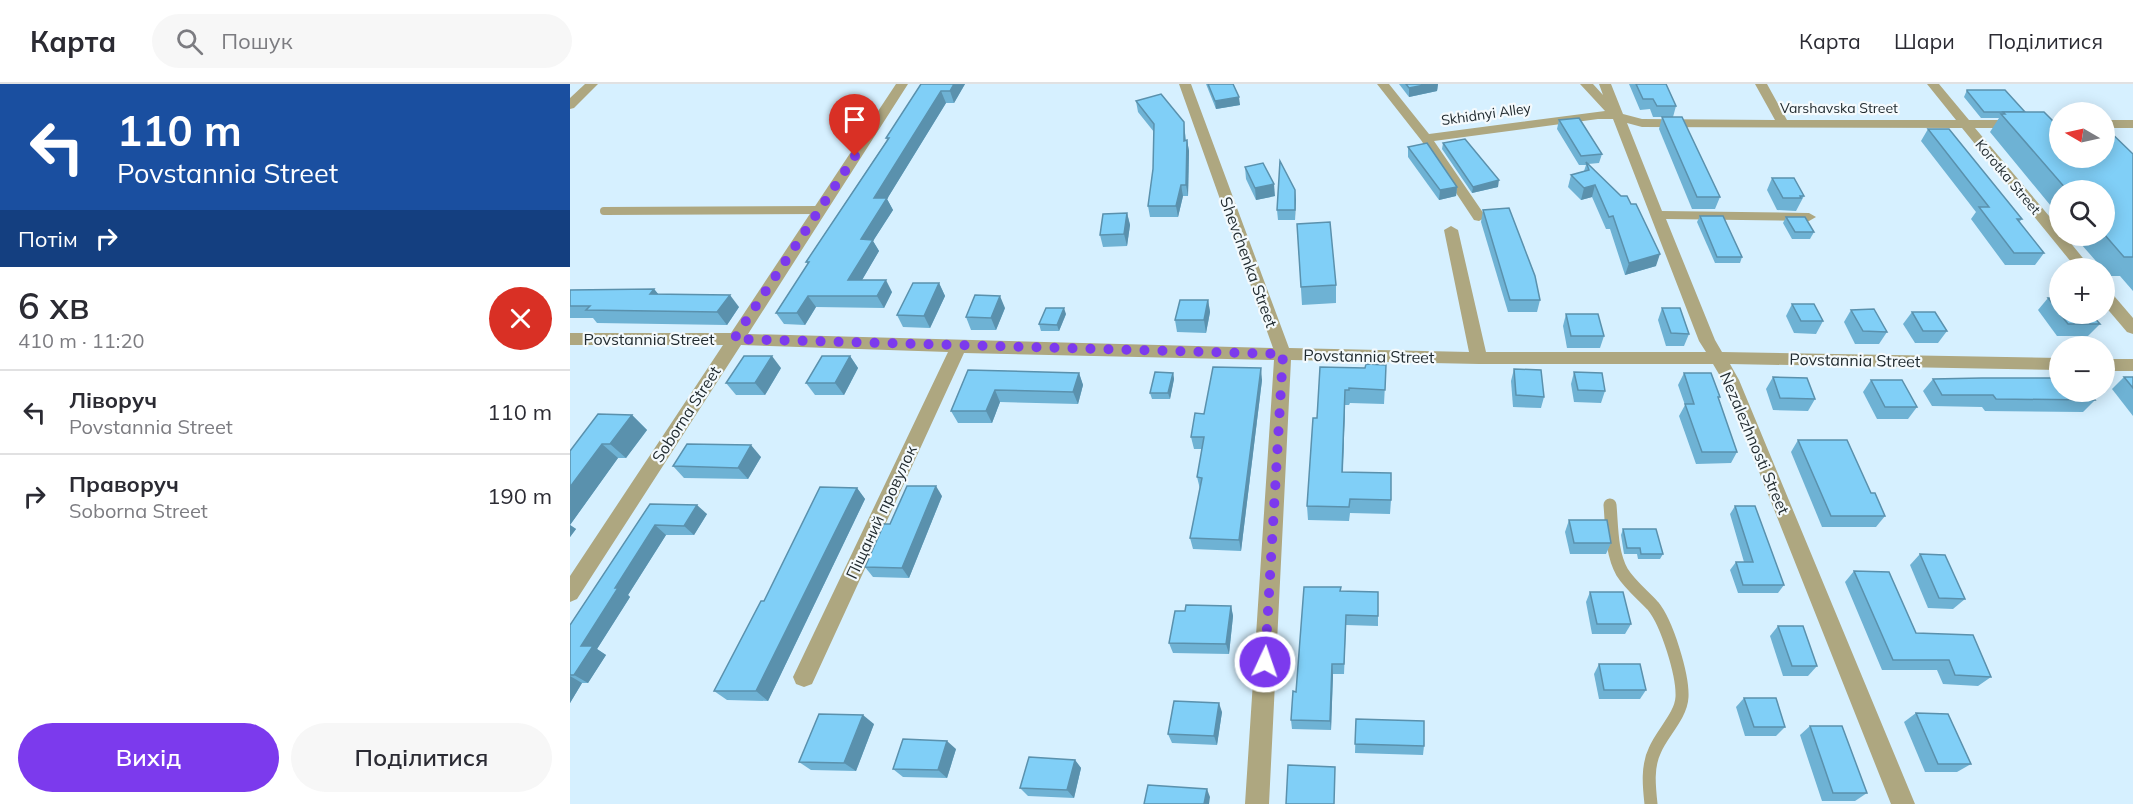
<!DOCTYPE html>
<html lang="uk">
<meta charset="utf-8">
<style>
:root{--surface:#fff;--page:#f7f7f7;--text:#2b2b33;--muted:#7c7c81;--line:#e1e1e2;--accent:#7c3aed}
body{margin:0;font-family:Mulish,sans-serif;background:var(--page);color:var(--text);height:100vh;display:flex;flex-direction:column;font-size:22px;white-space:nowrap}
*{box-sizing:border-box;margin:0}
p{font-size:20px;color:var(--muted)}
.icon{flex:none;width:33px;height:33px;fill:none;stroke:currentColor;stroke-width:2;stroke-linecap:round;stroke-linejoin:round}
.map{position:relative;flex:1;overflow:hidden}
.side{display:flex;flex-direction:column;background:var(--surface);width:570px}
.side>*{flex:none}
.top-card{background:#1a4fa0;color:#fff;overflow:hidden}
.needle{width:39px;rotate:279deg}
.tools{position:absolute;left:1479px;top:18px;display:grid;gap:12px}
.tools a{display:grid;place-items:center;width:66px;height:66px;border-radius:50%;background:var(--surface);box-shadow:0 3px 15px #0003;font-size:30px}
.pin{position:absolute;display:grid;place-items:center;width:51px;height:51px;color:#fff;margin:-62px -26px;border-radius:50% 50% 50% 0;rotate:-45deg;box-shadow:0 0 6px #0007}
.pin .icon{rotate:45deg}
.me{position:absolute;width:66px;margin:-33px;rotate:3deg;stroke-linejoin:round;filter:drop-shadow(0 0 4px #0008)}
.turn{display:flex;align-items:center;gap:21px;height:126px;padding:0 18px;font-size:27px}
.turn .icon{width:78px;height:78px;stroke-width:2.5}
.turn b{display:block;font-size:42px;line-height:51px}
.then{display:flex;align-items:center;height:57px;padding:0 18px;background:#0003;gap:12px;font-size:22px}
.round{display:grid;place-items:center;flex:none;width:63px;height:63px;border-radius:32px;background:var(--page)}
.overview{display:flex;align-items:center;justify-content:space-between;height:102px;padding:0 18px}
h1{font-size:36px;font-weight:600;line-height:45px}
.action{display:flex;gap:12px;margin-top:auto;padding:12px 18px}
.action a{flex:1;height:69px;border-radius:36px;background:var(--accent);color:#fff;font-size:24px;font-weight:600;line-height:69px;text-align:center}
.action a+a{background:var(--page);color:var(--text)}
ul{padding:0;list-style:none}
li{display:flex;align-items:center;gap:18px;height:84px;padding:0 18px;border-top:2px solid var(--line)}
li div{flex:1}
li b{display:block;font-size:22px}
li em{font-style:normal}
header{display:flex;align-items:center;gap:36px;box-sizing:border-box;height:84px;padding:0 30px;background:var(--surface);border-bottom:2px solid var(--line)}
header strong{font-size:28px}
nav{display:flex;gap:33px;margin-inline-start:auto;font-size:21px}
.search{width:420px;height:54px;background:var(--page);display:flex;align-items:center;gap:15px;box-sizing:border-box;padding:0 21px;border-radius:33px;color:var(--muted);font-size:22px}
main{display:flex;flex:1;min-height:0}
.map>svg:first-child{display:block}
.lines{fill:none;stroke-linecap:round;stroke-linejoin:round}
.lane-far2{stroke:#aea780;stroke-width:8}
.lane-far1{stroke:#aea780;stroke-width:10}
.lane{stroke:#aea780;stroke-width:13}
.street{fill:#aea780;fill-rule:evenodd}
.wall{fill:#6eb2d4}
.shaded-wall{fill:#5a91ad}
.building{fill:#80cff7;stroke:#5a91ad;stroke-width:1.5}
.route{stroke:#7c3aed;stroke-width:10;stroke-dasharray:0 18}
.labels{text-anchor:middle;stroke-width:4.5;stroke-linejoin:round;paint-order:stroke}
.far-street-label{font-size:14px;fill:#222c31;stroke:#f4fafd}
.street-label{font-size:16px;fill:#222c31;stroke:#f4fafd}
</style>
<header>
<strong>Карта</strong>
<div class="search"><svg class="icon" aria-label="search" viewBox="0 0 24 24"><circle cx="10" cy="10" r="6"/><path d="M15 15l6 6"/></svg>Пошук</div>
<nav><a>Карта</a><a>Шари</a><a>Поділитися</a></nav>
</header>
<main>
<section class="side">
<div class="top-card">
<div class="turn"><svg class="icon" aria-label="left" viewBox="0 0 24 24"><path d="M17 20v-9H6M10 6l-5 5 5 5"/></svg><div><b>110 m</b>Povstannia Street</div></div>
<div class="then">Потім<svg class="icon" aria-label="right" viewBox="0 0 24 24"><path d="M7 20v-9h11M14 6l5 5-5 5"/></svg></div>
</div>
<div class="overview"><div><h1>6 хв</h1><p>410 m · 11:20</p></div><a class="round" style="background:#d93025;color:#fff"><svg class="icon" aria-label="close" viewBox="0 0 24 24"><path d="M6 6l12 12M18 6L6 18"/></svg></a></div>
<ul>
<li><svg class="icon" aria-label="left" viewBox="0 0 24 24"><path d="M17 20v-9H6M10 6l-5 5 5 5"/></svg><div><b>Ліворуч</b><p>Povstannia Street</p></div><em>110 m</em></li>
<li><svg class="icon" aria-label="right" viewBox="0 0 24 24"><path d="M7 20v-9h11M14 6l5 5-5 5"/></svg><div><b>Праворуч</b><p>Soborna Street</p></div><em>190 m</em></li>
</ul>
<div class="action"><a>Вихід</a><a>Поділитися</a></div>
</section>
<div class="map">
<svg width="1563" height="720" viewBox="0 0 1563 720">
<rect width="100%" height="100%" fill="#d6f0ff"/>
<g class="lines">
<!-- lane-far2 -->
<polyline class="lane-far2" points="34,127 249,126"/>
<!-- lane-far1 -->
<polyline class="lane-far1" points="1040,420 1040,422"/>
<!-- lane -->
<path class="lane" d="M1040 421C1042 443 1041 468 1052 488 1060 501 1073 511 1083 522 1097 539 1113 591 1112 613 1111 632 1092 649 1085 666 1077 682 1079 702 1081 720"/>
<!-- street -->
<g class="street">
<polygon points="15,0 28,0 4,24 0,25 0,14"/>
<polygon points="326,0 338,0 178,250 703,264 609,0 621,0 719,264 899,268 874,146 881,142 888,146 916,268 1136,268 1129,257 1043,35 1028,35 864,57 916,133 909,137 904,136 851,56 807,0 819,0 859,50 1035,27 1010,0 1023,0 1033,11 1029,0 1041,0 1053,30 1072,35 1205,36 1185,0 1197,0 1217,36 1386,36 1357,0 1369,0 1399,36 1490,36 1490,44 1405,44 1490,145 1490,152 1495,152 1521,184 1506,184 1392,44 1072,43 1057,39 1092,127 1239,129 1246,133 1239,137 1096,135 1145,256 1152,268 1490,274 1490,286 1160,280 1169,296 1345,720 1321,720 1153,297 1143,280 909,280 721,276 699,720 675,720 704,276 394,269 242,600 234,603 226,600 223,593 378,268 171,261 7,515 0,518 0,492 153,261 0,261 0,249 161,249"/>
<rect x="1534" y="36" width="29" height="8"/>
<polygon points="1534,205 1539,206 1563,234 1563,250 1557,248 1534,221"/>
<rect x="1534" y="275" width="29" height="12"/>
</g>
</g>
<!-- wall -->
<g class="wall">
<polygon points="351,0 395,0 384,19 376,19 317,115 323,126 303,157 309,167 292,196 322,208 314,224 246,223 235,241 214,240 206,229 238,180 236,178 317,56 316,54"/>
<polygon points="636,0 663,0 670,21 646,25"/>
<polygon points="829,0 868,0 867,7 839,13"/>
<polygon points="1059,0 1092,0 1106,22 1103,33 1083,33 1080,25 1070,26"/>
<polygon points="1397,6 1455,28 1483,37 1563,70 1563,207 1550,192 1538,192 1534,188 1534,184 1532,184 1504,152 1534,152 1534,106 1490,106 1490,133 1420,48 1429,34 1411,34 1394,13"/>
<polygon points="566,17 615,49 616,57 617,56 619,67 618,112 613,112 608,133 580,133 578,122 583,85 584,48 568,28"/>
<polygon points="1092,33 1150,113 1145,125 1122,125 1089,45"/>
<polygon points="989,36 1032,70 1029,79 1018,80 1086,182 1055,191 1040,145 1036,145 1022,113 1011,116 998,103 1001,91 1014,87 1016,81 1009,81 987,45"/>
<polygon points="1358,45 1452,135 1449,138 1474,169 1465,181 1435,181 1401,135 1406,128 1351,57"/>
<polygon points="873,59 928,103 902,109 872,65"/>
<polygon points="838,63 887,103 886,112 869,116 838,73"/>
<polygon points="675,83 705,112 686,116 676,95"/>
<polygon points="1202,94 1234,112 1226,127 1207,126 1197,106"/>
<polygon points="725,106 725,136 708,136 707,126"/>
<polygon points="913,126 970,216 967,228 938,228 911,138"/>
<polygon points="557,129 560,141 557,162 533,163 530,151"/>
<polygon points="1130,132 1172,173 1170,179 1145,179 1127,138"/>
<polygon points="1216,133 1244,148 1240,155 1222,155 1213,139"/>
<polygon points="727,140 766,201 766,219 732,221"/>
<polygon points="369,199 375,212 360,244 333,243 327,231"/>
<polygon points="84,205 88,210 169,223 157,241 27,239 23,234 0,234 0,206"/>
<polygon points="1478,214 1530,240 1518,252 1487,252 1468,226"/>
<polygon points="638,216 640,228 636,249 607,248 605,236"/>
<polygon points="1222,220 1253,237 1246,250 1224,249 1216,232"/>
<polygon points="435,224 426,246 401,246 396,233"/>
<polygon points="1092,224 1119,250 1114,262 1096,262 1088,236"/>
<polygon points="1281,226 1317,248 1309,260 1285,260 1274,238"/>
<polygon points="1342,228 1377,247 1368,259 1345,259 1333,240"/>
<polygon points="496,230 489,247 471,247 469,240"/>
<polygon points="996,230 1034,252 1030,264 997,264 993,242"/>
<polygon points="280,272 288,284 274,311 245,311 236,299"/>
<polygon points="816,281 814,320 780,319 779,321 775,321 773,388 821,416 820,430 780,429 779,437 738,436 737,422 747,334 795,284"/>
<polygon points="211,284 195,311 166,311 156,299"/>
<polygon points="944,285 974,313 971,324 943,323 941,297"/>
<polygon points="398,286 509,289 513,301 508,320 430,318 422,339 388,339 381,327"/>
<polygon points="1004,288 1035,307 1031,319 1004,318 1001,300"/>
<polygon points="603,289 604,295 600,315 582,315 580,309"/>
<polygon points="1114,289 1150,313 1148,315 1167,368 1161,379 1126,380 1109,332 1115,321 1108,301"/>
<polygon points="1203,293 1245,315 1238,327 1203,326 1196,305"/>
<polygon points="1554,293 1563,293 1563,332 1542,305"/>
<polygon points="1363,295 1525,316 1513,328 1415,327 1412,323 1362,322 1353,307"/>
<polygon points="692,296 671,467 623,465 620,454 630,405 627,393 632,365 624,365 621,353 634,330"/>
<polygon points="1301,296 1347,323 1338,335 1307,335 1293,308"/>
<polygon points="62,331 77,346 56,374 48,374 0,441 6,445 0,453 0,367"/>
<polygon points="1228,356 1301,409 1315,432 1306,443 1252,443 1221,368"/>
<polygon points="191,373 178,395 114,394 103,382"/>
<polygon points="287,404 295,415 198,617 157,616 144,607 194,517"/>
<polygon points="372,412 339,494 303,493 295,483 320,440"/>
<polygon points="80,420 137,430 124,451 96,451 58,511 60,513 27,565 36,571 18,599 12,599 0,619 0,541"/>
<polygon points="1165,422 1214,501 1208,509 1168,509 1160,486 1166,478 1174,478 1160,430"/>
<polygon points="999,436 1041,459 1036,470 1000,470 995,448"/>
<polygon points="1053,445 1093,470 1090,475 1068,475 1067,470 1054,470 1051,451"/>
<polygon points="1350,470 1395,515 1383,525 1358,524 1340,481"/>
<polygon points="1284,487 1346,549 1421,593 1408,602 1373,600 1367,586 1312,586 1275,498"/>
<polygon points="771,507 808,532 808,542 776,541 774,590 763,590 761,646 722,645 721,636 726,608"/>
<polygon points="1020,508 1061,540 1055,550 1022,550 1016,518"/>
<polygon points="661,522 663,532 659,570 603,569 599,559 615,527"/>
<polygon points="1208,542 1247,582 1238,592 1213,592 1200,552"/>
<polygon points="1029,580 1076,606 1070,615 1029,615 1024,590"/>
<polygon points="1174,614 1215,643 1206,652 1175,652 1166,623"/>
<polygon points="652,628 647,661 602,659 598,650"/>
<polygon points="1346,629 1401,680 1387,688 1355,688 1334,638"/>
<polygon points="786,635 854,662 853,671 785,669"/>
<polygon points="304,640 286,687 241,686 229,678"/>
<polygon points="1240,642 1297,709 1285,717 1252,717 1230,651"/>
<polygon points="386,665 377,694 333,693 323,685"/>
<polygon points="505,676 511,684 504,714 458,712 450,704"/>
</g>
<!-- shaded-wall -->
<g class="shaded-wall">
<polygon points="384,0 395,0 384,19 380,7"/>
<polygon points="859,0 868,0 867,7 839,13 839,4"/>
<polygon points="371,7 376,19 317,115 323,126 303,157 309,167 285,208 278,196 304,114"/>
<polygon points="669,13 670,21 646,25 645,17"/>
<polygon points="614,38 615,49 616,68 614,57"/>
<polygon points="617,56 619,67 618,112 616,101"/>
<polygon points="929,96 928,103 902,109 903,103"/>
<polygon points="704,100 705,112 686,116 685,104"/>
<polygon points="611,101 613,112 608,133 606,122"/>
<polygon points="1025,101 1022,113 1011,116 1014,104"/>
<polygon points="887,103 886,112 869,116 870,106"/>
<polygon points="725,106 726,116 725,136"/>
<polygon points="557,129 560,141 557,162 554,150"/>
<polygon points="1090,170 1086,182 1055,191 1059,179"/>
<polygon points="316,196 322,208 314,224 307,212"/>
<polygon points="369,199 375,212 360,244 354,232"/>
<polygon points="84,205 94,217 80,210"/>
<polygon points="160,211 169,223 157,241 147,228"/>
<polygon points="238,212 246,223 235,241 227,229"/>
<polygon points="430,212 435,224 426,246 421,234"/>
<polygon points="638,216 640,228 636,249 634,236"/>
<polygon points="494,224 496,230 489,247 487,241"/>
<polygon points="202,272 211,284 195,311 185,299"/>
<polygon points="280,272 288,284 274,311 265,299"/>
<polygon points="691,284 692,296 671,467 669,456"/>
<polygon points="509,289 513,301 508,320 503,308"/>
<polygon points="603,289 604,295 600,315 598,309"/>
<polygon points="425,306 430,318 422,339 416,327"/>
<polygon points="775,306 775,321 772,402 772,388"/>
<polygon points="62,331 77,346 56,374 40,360"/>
<polygon points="32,360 48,374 0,441 6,445 0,453 0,403"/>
<polygon points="181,361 191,373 178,395 168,384"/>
<polygon points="366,402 372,412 339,494 332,484"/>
<polygon points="287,404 295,415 198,617 186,607"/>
<polygon points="127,421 137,430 124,451 114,442"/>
<polygon points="85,441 96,451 58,511 60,513 27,565 36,571 18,599 4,591 11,562 45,504"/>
<polygon points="661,522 663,532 659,570 656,560"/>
<polygon points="762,580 763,590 761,646 760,637"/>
<polygon points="0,592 12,599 0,619"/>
<polygon points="649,619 652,628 647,661 644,652"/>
<polygon points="293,631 304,640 286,687 274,679"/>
<polygon points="377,657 386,665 377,694 368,686"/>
<polygon points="505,676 511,684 504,714 497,706"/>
<polygon points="637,705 640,713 639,720 634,720"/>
</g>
<!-- building -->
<g class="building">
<polygon points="351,0 384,0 380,7 371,7 304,114 317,114 291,155 303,156 278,196 316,196 307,212 238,212 227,229 206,229 239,178 236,178 319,54 316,54"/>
<polygon points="638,0 663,0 669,13 645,17"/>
<polygon points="836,0 859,0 839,4"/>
<polygon points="1066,0 1096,0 1106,22 1087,22 1083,15 1073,15"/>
<polygon points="1397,6 1435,6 1455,28 1414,28 1397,7"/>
<polygon points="591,10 614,38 614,57 617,56 616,101 611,101 606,122 578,122 583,85 584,40 566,17"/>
<polygon points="1433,28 1474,28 1483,37 1490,37 1490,74 1534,74 1534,42 1563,70 1563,173 1554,173 1534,150 1534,106 1497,106 1431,30 1435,30"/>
<polygon points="1092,33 1112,33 1150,113 1127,113"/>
<polygon points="1009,34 1032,70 1011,72 989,36"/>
<polygon points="1358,45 1379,45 1452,135 1447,135 1474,169 1444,169 1409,123 1419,123"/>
<polygon points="895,55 929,96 903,103 873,59"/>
<polygon points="857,59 887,103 870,106 838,63"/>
<polygon points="710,77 725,106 725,126 707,126"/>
<polygon points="1016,78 1051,112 1057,112 1061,120 1066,120 1090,170 1059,179 1043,132 1039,133 1025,101 1014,104 1001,91 1019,86"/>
<polygon points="693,79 704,100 685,104 675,83"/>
<polygon points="1202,94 1224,94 1234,112 1230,112 1231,114 1213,114"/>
<polygon points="939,124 965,192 970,216 940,216 913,126"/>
<polygon points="557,129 554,150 530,151 533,130"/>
<polygon points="1130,132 1153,132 1172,173 1147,173"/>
<polygon points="1216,133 1235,133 1244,148 1225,148"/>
<polygon points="760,138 766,201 731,203 727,140"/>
<polygon points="343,199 369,199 354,232 327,231"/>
<polygon points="84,205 80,210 160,211 147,228 16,226 20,222 0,222 0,206"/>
<polygon points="405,211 430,212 421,234 396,233"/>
<polygon points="1478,214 1490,214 1490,229"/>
<polygon points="610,216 638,216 634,236 605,236"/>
<polygon points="1222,220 1244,220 1253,237 1231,237"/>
<polygon points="476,224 494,224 487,241 469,240"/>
<polygon points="1092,224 1110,224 1119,250 1101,249"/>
<polygon points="1304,225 1317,248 1293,247 1281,226"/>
<polygon points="1342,228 1365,228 1377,247 1353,247"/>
<polygon points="996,230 1028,230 1034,252 1001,252"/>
<polygon points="1490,230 1521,230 1530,240 1498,240"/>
<polygon points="174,272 202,272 185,299 156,299"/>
<polygon points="252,272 280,272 265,299 236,299"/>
<polygon points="796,280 816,281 815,306 779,304 779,306 775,306 772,388 821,389 821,416 780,415 779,423 737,422 743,334 747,334 750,283 795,284"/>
<polygon points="643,283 691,284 669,456 620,454 632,394 627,393 634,353 621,353 625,329 634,330"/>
<polygon points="944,285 971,286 974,313 946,311"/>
<polygon points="398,286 509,289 503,308 425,306 416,327 381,327"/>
<polygon points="585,288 603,289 598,309 580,309"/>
<polygon points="1004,288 1032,289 1035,307 1008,306"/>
<polygon points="1114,289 1141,289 1150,313 1148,313 1167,368 1132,368 1115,320 1124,320"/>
<polygon points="1203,293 1237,294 1245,315 1210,314"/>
<polygon points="1554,293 1563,293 1563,304"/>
<polygon points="1412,294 1490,294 1490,308 1518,308 1525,316 1426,315 1423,311 1372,311 1363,295"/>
<polygon points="1301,296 1332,296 1347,323 1315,323"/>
<polygon points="28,330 62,331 40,360 32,360 0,403 0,367"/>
<polygon points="1228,356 1277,356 1301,409 1305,409 1315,432 1261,432"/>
<polygon points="117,360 181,361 168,384 103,382"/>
<polygon points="337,402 366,402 332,484 295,483 314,440 320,440"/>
<polygon points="250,403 287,404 186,607 144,607 191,517 194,517"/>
<polygon points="80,420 127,421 114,442 85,441 45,504 48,504 11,562 23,562 4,591 0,591 0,541"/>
<polygon points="1165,422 1185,422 1214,501 1173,501 1166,478 1183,478"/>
<polygon points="999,436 1037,436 1041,459 1004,459"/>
<polygon points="1053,445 1086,445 1093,470 1071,470 1070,464 1057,464"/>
<polygon points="1350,470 1375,471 1395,515 1369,514"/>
<polygon points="1284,487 1319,488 1346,549 1403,551 1421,593 1385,591 1379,576 1323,576"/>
<polygon points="734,503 771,503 770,507 808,508 808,532 776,531 774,580 762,580 760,637 721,636 723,607 726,608"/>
<polygon points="1020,508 1053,508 1061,540 1027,540"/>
<polygon points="616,521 661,522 656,560 599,559 605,527 615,527"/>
<polygon points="1208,542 1233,542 1247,582 1222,582"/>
<polygon points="1029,580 1070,580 1076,606 1034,606"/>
<polygon points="1174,614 1206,614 1215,643 1184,643"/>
<polygon points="604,617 649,619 644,652 598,650"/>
<polygon points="1346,629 1378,630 1401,680 1368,680"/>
<polygon points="249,630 293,631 274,679 229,678"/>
<polygon points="786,635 854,637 854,662 785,660"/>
<polygon points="1240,642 1272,642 1297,709 1263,709"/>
<polygon points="333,655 377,657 368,686 323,685"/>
<polygon points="459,673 505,676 497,706 450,704"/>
<polygon points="718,681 765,683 764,720 716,720"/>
<polygon points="578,701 637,705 634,720 574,720"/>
</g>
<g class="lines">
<!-- route -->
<polyline class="route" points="285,72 164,255 713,270 695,578"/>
</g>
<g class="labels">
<!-- far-street labels -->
<g class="far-street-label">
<text x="1269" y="29">Varshavska Street</text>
<text transform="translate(916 30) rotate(-8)" y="5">Skhidnyi Alley</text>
<text transform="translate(1438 93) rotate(50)" y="5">Korotka Street</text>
</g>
<!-- street labels -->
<g class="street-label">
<text transform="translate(679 178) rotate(70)" y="6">Shevchenka Street</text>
<text x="79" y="261">Povstannia Street</text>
<text transform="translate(799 272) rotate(1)" y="6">Povstannia Street</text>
<text transform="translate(1285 276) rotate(1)" y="6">Povstannia Street</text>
<text transform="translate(116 330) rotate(-57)" y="6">Soborna Street</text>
<text transform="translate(1185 359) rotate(67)" y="6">Nezalezhnosti Street</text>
<text transform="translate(311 428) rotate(-65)" y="6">Піщаний провулок</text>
</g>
</g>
</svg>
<div class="tools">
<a><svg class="needle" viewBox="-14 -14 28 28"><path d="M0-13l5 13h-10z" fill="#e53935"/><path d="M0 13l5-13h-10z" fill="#7c7c81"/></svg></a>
<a><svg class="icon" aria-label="search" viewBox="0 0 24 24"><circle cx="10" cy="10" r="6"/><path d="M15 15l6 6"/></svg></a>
<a>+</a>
<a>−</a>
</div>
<div class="pin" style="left:285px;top:72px;background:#d93025"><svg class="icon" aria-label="arrive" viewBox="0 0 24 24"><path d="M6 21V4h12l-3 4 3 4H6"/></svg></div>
<svg class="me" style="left:695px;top:578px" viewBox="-20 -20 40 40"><circle r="17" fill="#7c3aed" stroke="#fff" stroke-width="3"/><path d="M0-11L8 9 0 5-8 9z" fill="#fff"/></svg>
</div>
</main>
